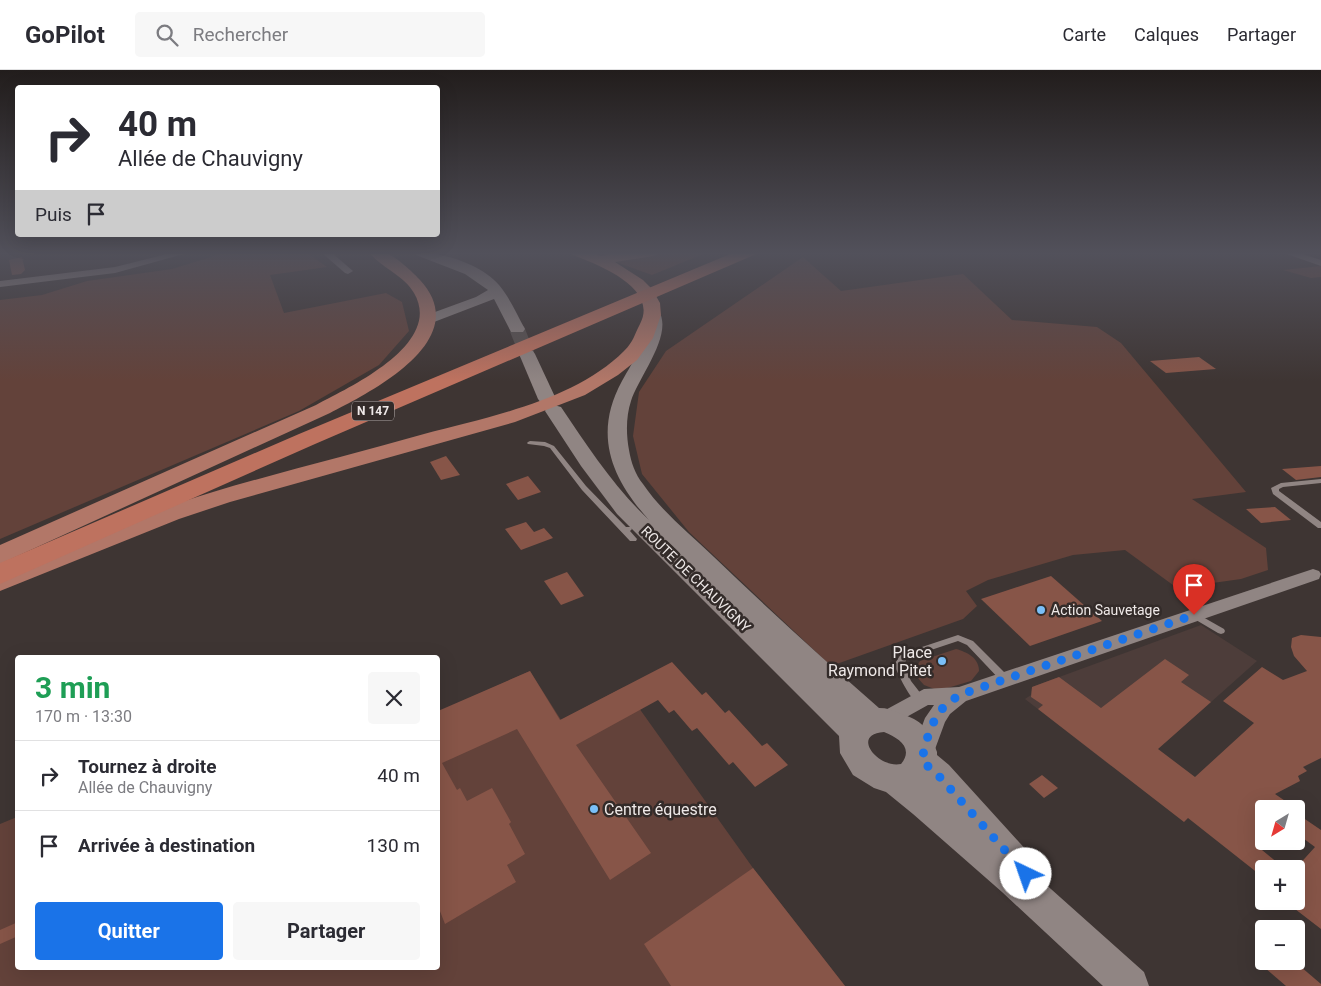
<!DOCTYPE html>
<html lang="fr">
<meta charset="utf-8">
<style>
:root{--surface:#fff;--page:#f7f7f7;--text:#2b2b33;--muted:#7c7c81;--line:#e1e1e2;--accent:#1a73e8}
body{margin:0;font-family:Roboto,sans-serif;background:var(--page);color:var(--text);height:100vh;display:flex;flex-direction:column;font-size:19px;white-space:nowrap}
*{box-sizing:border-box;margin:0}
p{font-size:16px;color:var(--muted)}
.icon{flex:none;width:28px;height:28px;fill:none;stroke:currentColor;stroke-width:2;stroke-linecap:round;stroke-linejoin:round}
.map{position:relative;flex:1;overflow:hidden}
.panel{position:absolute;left:15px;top:585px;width:425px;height:315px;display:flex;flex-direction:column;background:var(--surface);border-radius:5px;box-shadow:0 5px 20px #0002}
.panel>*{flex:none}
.banner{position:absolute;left:15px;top:15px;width:425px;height:152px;border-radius:5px;box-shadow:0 5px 20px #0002;background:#fff;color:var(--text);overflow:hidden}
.needle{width:32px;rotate:217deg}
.fabs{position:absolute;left:1255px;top:730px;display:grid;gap:10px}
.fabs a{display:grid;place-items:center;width:50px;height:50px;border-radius:5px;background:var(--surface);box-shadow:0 5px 20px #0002;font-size:25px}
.pin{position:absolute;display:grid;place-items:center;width:42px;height:42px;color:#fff;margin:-51px -21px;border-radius:50% 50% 50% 0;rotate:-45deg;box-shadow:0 0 5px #0007}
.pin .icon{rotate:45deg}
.me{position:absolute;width:55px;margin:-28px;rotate:318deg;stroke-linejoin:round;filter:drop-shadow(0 0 4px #0008)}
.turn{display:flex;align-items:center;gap:18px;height:105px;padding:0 20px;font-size:22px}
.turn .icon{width:65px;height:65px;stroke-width:2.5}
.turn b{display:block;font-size:35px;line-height:42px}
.then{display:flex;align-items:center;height:48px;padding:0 20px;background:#0003;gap:10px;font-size:19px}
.round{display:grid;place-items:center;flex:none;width:52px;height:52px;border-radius:5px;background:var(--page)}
.headline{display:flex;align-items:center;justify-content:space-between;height:85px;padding:0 20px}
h1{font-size:30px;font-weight:700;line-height:38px;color:#1e9e55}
.primary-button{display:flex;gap:10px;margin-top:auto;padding:10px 20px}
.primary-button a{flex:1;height:58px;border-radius:5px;background:var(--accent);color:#fff;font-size:20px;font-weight:700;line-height:58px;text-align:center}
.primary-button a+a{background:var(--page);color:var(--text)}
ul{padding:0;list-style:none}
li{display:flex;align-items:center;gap:15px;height:70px;padding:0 20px;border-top:1px solid var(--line)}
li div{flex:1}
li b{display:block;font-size:19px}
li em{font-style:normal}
header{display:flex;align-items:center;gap:30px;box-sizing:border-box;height:70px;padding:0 25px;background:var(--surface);border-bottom:1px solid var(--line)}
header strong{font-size:24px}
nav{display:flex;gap:28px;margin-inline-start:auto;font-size:18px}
.search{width:350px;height:45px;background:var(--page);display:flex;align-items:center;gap:12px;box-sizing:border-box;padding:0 18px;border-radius:5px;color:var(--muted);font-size:19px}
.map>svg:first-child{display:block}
.built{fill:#4d3d3a}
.green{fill:#63423a}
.building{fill:#875548}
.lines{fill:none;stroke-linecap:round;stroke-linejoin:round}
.secondary-tunnel{stroke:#58504e;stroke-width:15;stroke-dasharray:15 8;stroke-linecap:butt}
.service{fill:#908583;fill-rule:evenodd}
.minor{fill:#908583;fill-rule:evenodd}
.secondary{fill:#908583;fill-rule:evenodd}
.primary{fill:#b27768;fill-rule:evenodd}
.trunk{fill:#be725f;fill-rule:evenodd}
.route{stroke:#1a73e8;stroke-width:9;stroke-dasharray:0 16.2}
.poi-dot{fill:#7abff8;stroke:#332b29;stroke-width:2}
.labels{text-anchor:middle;stroke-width:5;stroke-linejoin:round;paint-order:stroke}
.shield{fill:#332b29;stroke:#b6afae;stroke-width:1}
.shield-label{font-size:12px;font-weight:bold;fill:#eee8e7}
.street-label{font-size:14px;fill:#eee8e7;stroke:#332b29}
.poi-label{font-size:14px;fill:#eee8e7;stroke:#332b29;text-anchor:start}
.near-poi-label{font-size:16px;fill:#eee8e7;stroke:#332b29;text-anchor:end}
</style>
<header>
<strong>GoPilot</strong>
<div class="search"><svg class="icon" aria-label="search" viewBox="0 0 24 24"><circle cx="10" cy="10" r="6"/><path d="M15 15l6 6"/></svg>Rechercher</div>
<nav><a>Carte</a><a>Calques</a><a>Partager</a></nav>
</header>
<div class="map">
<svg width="1321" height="916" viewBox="0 0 1321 916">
<rect width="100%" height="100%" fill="#3e3533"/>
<!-- built -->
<polygon class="built" points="1201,555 1257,591 1165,673 1143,668 1111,696 1025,629 1031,625 1032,617"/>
<!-- green -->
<g class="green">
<polygon points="227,182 303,182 310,185 327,197 270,205 284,243 386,223 402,232 409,261 379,295 299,341 0,469 0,230 42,225 87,211 172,199"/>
<polygon points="588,182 708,182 652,205"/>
<polygon points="803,187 841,221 963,204 1012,250 1097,257 1121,273 1246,422 1192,429 1266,478 1268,500 1241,509 1177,518 1125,480 1073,485 988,510 966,521 977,536 963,549 831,596 689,462 642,404 633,366 639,322 666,281"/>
<polygon points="1321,196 1321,207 1311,208 1283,200"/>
<path d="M956 579C967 582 979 588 979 601L971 611 944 619 937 620 924 615 916 606 915 599 920 591Z"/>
<polygon points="530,601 561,650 624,617 753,798 845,916 0,916 0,754 17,747 18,898 438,898 438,642"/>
</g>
<!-- building -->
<g class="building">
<polygon points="22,187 25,200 21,204 12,205 9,190"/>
<polygon points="1199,287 1216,299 1166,303 1150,291"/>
<polygon points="446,386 460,405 441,410 430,392"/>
<polygon points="1321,396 1321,407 1296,410 1282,399"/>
<polygon points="528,406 541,422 518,430 506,414"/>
<polygon points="1275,437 1291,450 1261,453 1246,439"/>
<polygon points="526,452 534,462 544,458 553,468 521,480 505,459"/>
<polygon points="567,502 584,526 561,535 544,511"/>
<polygon points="1051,506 1102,551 1030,576 981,529"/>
<polygon points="1301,565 1321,567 1321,688 1303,697 1307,701 1298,706 1300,711 1275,724 1297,739 1264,739 1264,778 1262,780 1285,799 1264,799 1264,808 1188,748 1184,752 1038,639 1043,635 1031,627 1032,617 1059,607 1101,638 1165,589 1189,605 1181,612 1211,632 1158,679 1195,707 1254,653 1223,631 1262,597 1283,610 1307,601 1294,586 1291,577 1292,568"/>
<polygon points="672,592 702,625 706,622 725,643 729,640 762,676 767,673 788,695 755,717 733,692 729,695 697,658 692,661 674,640 669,643 658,630 576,675 651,783 610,810 517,659 442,693 457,720 460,718 467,731 492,718 511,752 509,754 525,784 507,795 516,812 445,854 438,836 438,641 530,601 560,650"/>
<polygon points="1042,705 1058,718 1044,728 1029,714"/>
<polygon points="1296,743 1321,760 1321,859 1295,839 1298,835 1296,833 1296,798 1315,777 1296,763"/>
<polygon points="753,798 845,916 671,916 644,874"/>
<polygon points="18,852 18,866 0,874 0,860"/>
<polygon points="1257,891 1294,891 1321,914 1321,916 1286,916"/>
</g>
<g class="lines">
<!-- secondary-tunnel -->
<polyline class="secondary-tunnel" points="517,259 527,284"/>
<!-- service -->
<g class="service">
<polygon points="530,371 545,372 554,376 586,416 626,457 631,457 632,459 630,461 637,469 636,471 630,471 582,420 550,378 544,376 528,374 527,373 528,372"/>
<polygon points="1321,409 1321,413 1283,417 1279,419 1279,421 1321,452 1321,458 1318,458 1273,424 1271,418 1281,413"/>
<polygon points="1194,542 1224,559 1225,561 1224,563 1221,564 1218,563 1191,547 1190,545 1191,543"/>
<path d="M958 565 973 571 1008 606 1010 609 1008 612 1005 613 1002 612 967 575 958 571 907 588 904 595 911 611 925 629 923 632C922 632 921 633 919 633 910 631 898 603 894 595L901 584Z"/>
</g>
<!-- minor -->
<g class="minor">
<polygon points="175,182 191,182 115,203 0,217 0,211 115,197"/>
<polygon points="321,182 331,182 353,201 348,204 345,203"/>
<polygon points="1281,182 1296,182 1321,190 1321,196"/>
<polygon points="1313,499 1319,501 1321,504 1319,509 966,631 950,644 945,652 931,690 923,692 915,690 912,683 925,648 934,635 928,635 885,659 878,656 874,650 878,644 924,619 959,617"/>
</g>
<!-- secondary -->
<g class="secondary">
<path d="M415 182C442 182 481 194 499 215 510 228 517 245 525 259L523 262H511L494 229 434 252H424L421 249 424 246 476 227 488 220 465 204 416 185Z"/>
<path d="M653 238 658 240C675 263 638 308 631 331 626 346 626 364 629 380 631 392 635 404 643 414 662 442 690 464 714 487 768 539 823 589 879 638 887 638 893 640 899 643 923 651 929 658 937 682V685L949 695 1039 794 1044 806 1042 811 1144 902 1149 916H1103L1002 822 913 744 886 722 874 718 853 705 840 683 839 666 617 444 581 396 545 341 547 337 554 335 561 337C588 377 614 417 649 450 611 408 593 364 622 311 635 288 648 269 645 243L648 240ZM884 662C899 668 914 678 901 694 878 699 850 664 884 662Z"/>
<polygon points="527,279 533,281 535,284 556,329 553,333 547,334 541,333 538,329 519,284 521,281"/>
</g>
<!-- primary -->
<g class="primary">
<path d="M369 182C374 182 380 181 384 182 393 184 414 203 420 210 475 269 373 321 330 343L0 494V475L316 335C350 317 444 274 414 223 404 205 381 198 369 182Z"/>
<path d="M571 182H592L600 186 623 182H661L654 186 615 192 643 210 652 219 660 233 661 245 653 268 637 290 618 305 585 325 515 352 230 432 179 449 0 521V502C70 474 140 444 213 422 283 401 354 384 424 364 489 347 575 330 624 281 634 271 634 265 640 254 659 218 599 195 573 185Z"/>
</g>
<!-- trunk -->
<polygon class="trunk" points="735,182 756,182 754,185 315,374 0,514 0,493 299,364"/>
</g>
<!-- sky -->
<linearGradient id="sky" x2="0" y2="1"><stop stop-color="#221d1c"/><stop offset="0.59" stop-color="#52515b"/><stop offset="1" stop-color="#52515b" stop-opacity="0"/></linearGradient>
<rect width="1321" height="311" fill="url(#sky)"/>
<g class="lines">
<!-- route -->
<path class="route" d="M1026 804 938 705 922 691C924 676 932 649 943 638 948 633 954 629 959 625L1194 545"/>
</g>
<!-- markers -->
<g class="poi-dot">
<circle cx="1041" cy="540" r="5"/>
<circle cx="942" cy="591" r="5"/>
<circle cx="594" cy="739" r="5"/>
</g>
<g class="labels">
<!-- shield labels -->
<rect class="shield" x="352" y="331.5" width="42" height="19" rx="4"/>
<g class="shield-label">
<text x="373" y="345">N 147</text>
</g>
<!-- street labels -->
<g class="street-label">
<text transform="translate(696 509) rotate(44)" y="5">ROUTE DE CHAUVIGNY</text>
</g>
<!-- poi labels -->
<g class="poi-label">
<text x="1051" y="545">Action Sauvetage</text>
</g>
<!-- near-poi labels -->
<g class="near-poi-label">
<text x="932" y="588">Place<tspan x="932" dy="18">Raymond Pitet</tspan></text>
<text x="604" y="745" text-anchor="start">Centre équestre</text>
</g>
</g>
</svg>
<div class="fabs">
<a><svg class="needle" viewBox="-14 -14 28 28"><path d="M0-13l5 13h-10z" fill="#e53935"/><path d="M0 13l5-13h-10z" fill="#7c7c81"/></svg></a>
<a>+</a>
<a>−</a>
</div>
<div class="pin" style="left:1194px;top:545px;background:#d93025"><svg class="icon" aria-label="arrive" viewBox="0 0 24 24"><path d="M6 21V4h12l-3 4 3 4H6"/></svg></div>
<svg class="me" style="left:1026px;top:804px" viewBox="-20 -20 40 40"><circle r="19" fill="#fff"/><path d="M0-13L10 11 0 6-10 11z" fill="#1a73e8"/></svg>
<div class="banner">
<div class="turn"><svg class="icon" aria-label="right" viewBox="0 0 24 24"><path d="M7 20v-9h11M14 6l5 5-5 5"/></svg><div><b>40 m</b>Allée de Chauvigny</div></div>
<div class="then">Puis<svg class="icon" aria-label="arrive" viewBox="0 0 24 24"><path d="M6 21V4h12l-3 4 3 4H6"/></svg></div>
</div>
<section class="panel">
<div class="headline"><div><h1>3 min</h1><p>170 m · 13:30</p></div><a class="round"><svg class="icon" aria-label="close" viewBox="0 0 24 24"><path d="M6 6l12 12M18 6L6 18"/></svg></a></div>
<ul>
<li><svg class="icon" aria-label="right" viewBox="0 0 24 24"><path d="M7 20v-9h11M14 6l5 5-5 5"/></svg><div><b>Tournez à droite</b><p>Allée de Chauvigny</p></div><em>40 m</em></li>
<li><svg class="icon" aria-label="arrive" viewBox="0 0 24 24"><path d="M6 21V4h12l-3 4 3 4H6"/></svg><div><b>Arrivée à destination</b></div><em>130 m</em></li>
</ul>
<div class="primary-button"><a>Quitter</a><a>Partager</a></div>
</section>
</div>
